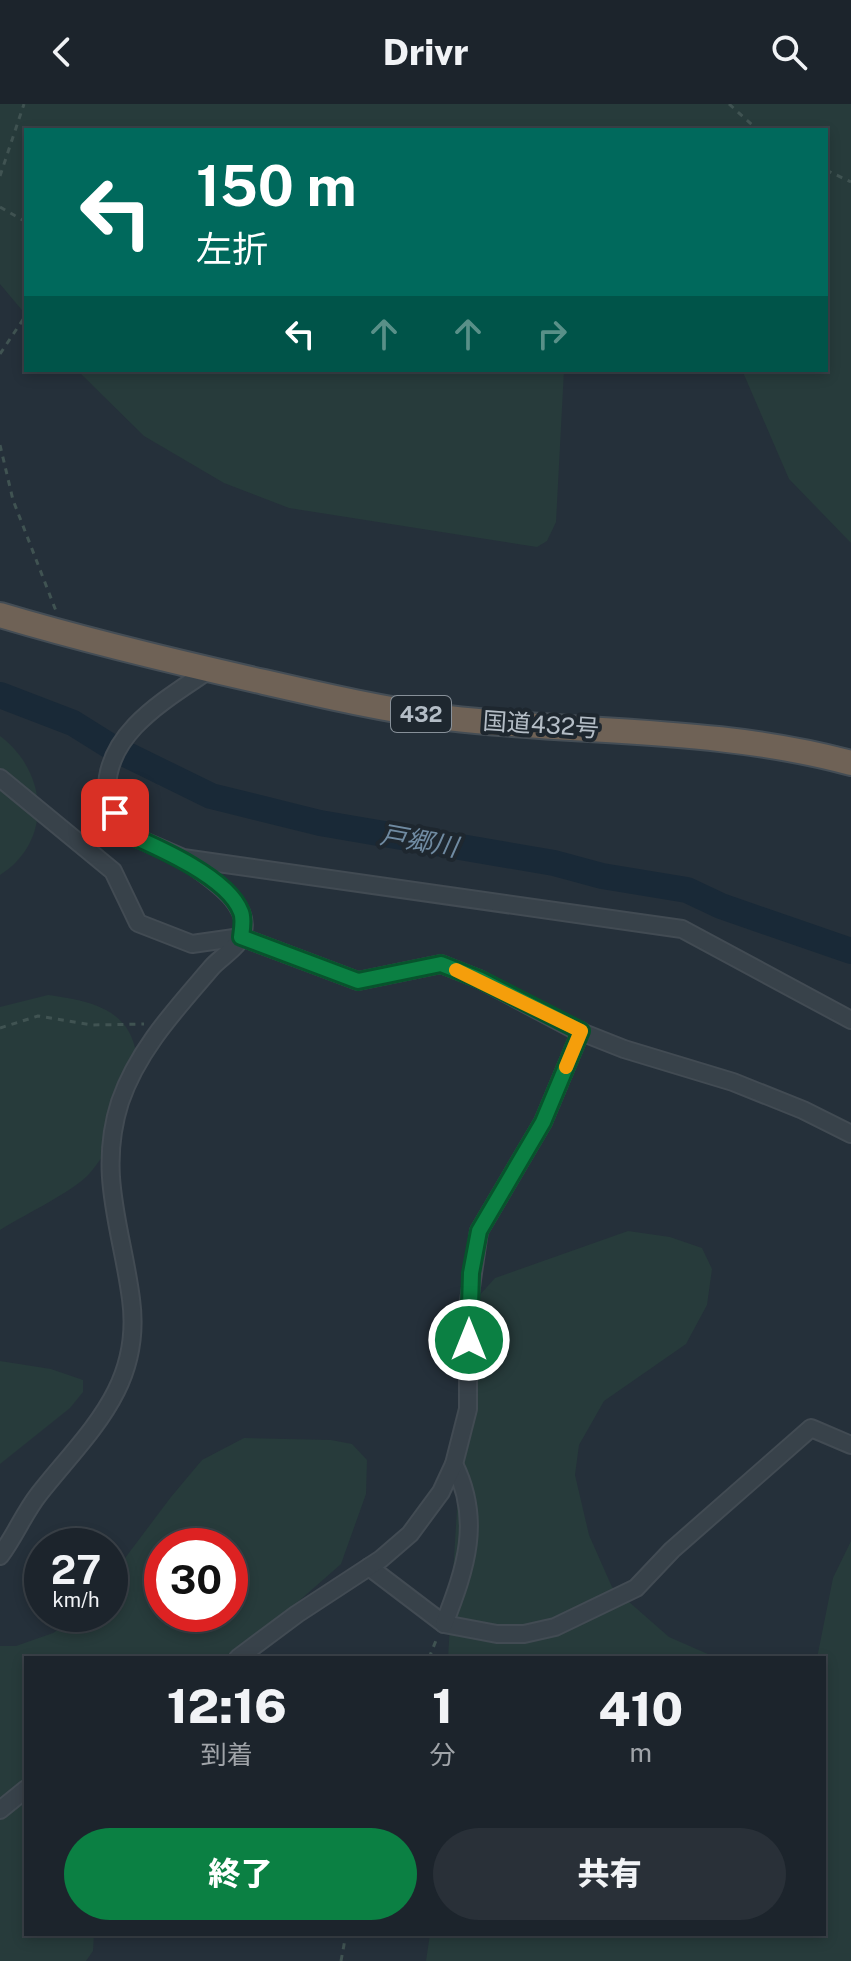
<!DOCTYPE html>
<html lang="ja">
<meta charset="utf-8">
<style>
:root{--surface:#1c242c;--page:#293038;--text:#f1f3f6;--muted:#a0a4a9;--line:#3a4148;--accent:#0b8043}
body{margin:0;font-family:"Public Sans","Noto Sans JP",sans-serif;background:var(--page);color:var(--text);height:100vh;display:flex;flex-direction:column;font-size:30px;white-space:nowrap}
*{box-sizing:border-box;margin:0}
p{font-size:26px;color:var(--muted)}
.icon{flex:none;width:44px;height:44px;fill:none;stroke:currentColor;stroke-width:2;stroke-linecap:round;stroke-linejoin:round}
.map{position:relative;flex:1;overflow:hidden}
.details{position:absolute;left:24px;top:1552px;width:802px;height:280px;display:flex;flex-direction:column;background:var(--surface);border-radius:0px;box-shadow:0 4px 12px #0003,0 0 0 2px var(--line)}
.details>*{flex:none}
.guide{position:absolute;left:24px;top:24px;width:804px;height:244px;border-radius:0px;box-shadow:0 4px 12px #0003,0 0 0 2px var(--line);background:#00695c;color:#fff;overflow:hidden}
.speed{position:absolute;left:24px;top:1424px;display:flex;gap:16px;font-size:40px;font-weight:700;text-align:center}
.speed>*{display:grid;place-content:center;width:104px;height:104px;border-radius:50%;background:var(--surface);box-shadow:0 4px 12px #0003,0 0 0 2px var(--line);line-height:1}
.speed small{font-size:20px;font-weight:400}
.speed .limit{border:12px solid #d22;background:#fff;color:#111}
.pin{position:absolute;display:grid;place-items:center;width:68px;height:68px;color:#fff;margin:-34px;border-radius:16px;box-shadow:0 4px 12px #0006}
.me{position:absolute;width:88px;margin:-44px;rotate:0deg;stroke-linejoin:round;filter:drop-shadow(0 0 6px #0008)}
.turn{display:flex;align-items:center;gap:28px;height:168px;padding:0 40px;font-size:36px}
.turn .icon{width:104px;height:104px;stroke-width:2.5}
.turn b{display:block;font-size:56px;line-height:68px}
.lanes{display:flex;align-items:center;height:76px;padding:0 40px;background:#0003;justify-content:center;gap:40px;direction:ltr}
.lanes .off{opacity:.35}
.eta{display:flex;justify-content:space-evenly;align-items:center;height:136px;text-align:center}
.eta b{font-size:48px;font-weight:800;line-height:56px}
.button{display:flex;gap:16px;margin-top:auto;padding:16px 40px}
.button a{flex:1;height:92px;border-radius:48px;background:var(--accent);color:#fff;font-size:32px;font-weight:800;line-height:92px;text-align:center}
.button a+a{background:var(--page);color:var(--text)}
header{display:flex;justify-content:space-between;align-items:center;height:104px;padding:0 40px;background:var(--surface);font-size:36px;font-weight:800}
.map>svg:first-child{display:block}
.green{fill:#273b3b;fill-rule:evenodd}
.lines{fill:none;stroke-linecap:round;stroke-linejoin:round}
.river{stroke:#192937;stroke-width:26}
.minor-casing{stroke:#424b53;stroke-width:20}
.highway-casing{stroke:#444d55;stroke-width:28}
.path{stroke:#405352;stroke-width:3;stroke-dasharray:6 6;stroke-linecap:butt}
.minor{stroke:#38424a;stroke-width:16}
.highway{stroke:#6f6256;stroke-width:24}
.route-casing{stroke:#07532c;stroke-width:20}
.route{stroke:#0b8043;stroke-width:14}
.slow{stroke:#f59e0b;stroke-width:14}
.labels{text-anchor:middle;stroke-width:8;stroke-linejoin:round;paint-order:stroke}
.shield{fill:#1e272f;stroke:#879099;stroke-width:2}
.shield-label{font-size:22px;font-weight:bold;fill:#b4bdc6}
.street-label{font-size:24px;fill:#b4bdc6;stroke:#1e272f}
.water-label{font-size:26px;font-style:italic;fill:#708ba2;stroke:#1e272f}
</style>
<header><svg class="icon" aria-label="back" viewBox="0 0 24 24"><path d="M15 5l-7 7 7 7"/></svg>Drivr<svg class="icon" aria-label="search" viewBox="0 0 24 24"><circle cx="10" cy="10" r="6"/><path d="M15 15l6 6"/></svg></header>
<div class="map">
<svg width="851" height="1857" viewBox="0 0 851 1857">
<rect width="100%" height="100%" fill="#25303a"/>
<!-- green -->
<g class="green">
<polygon points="0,0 851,0 851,439 789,375 742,266 826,266 826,26 26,26 26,211 0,180"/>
<polygon points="77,266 564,266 556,418 547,437 537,443 289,404 224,379 144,332"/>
<path d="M0 632C48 668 53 737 0 771Z"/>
<path d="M48 891C76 895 114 900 129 928 153 971 117 1037 89 1070 74 1087 22 1112 0 1126V903Z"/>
<polygon points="628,1127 670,1133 702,1144 712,1165 707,1201 686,1240 604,1297 579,1341 575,1371 589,1431 612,1483 669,1533 717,1554 448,1554 468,1222 478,1193 495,1174"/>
<polygon points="0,1257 51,1265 83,1276 83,1288 70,1304 0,1360"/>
<path d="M244 1334 331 1336 352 1340 367 1356 366 1390 341 1460 234 1554H26V1830H94L93 1847 86 1857H0V1542H16L53 1529 82 1510H110V1474L171 1393 202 1356ZM162 1442H230V1510H162Z"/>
<polygon points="851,1437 851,1857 426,1857 430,1830 824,1830 824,1554 817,1554 833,1474"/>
</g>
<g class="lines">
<!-- river -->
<polyline class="river" points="0,591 73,619 113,644 211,692 320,719 554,759 602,772 687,786 721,802 851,847"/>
<!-- minor casing -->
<g class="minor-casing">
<g id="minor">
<path d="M209 566C167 595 106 628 107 687 107 699 118 716 123 728L183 754 682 825 851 916"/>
<polyline points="0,674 113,767 138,819 192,840 241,833 358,877 441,860 479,875 571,924 624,945 733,978 803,1006 851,1030"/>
<path d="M0 1452C15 1432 24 1409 39 1390 87 1329 143 1283 131 1195 122 1125 97 1070 120 998 138 945 177 904 212 863 220 854 237 844 241 833 256 800 205 772 184 755"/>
<polyline points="369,1463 444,1520 497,1530 524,1530 555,1523 636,1484 672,1446 811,1324 851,1341"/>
<path d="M444 1520C466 1464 482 1416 454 1360"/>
<polyline points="238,1554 297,1510 381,1455 410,1430 441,1388 454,1360 468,1305 468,1204 479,1127 543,1018 581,927"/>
<polyline points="0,1706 26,1685"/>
</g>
</g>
<!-- highway casing -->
<g class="highway-casing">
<path id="highway" d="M0 511C87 537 175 558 264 578 325 592 386 606 448 614 583 630 719 623 851 659"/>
</g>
<!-- path -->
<g class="path">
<polyline points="729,0 758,26"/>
<polyline points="826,66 851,78"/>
<polyline points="0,72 24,0"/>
<polyline points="0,103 26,118"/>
<polyline points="0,250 26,211"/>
<polyline points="0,341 13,396 56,507"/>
<polyline points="0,924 38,912 92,921 144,920"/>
<polyline points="429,1554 437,1534"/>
<polyline points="341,1857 346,1830"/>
</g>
<!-- minor -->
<use href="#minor" class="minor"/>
<!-- highway -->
<use href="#highway" class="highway"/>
</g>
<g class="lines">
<!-- route casing -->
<g class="route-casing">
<path id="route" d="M115 709 123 728C155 742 228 773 241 808 244 815 242 825 241 833L358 877 441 860 479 875 581 927 543 1018 479 1127 471 1169 469 1236"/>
</g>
<!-- route -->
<use href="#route" class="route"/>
<!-- slow -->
<polyline class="slow" points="456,866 581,927 566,963"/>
</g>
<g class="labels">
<!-- shield labels -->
<rect class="shield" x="391" y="592" width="60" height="36" rx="6"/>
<g class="shield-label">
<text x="421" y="618">432</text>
</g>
<!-- street labels -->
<g class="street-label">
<text transform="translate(541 621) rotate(4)" y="8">国道432号</text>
</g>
<!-- water labels -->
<g class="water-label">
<text transform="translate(419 737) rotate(10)" y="9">戸郷川</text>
</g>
</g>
</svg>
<div class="speed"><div>27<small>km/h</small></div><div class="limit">30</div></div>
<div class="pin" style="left:115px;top:709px;background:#d93025"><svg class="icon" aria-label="arrive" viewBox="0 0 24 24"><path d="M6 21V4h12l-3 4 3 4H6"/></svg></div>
<svg class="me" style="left:469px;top:1236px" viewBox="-20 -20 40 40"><circle r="17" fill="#0b8043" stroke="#fff" stroke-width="3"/><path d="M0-11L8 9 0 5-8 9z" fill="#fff"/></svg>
<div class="guide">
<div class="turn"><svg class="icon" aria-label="left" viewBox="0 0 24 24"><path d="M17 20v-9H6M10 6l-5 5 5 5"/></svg><div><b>150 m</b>左折</div></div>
<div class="lanes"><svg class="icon" aria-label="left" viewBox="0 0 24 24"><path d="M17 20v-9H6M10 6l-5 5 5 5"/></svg><svg class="icon off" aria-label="ahead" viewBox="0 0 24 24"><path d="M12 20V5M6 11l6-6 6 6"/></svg><svg class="icon off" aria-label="ahead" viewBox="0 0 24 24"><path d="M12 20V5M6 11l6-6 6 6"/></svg><svg class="icon off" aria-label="right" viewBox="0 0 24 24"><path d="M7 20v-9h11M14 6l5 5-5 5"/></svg></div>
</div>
<section class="details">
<div class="eta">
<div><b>12:16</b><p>到着</p></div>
<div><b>1</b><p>分</p></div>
<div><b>410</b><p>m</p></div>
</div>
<div class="button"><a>終了</a><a>共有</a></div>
</section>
</div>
